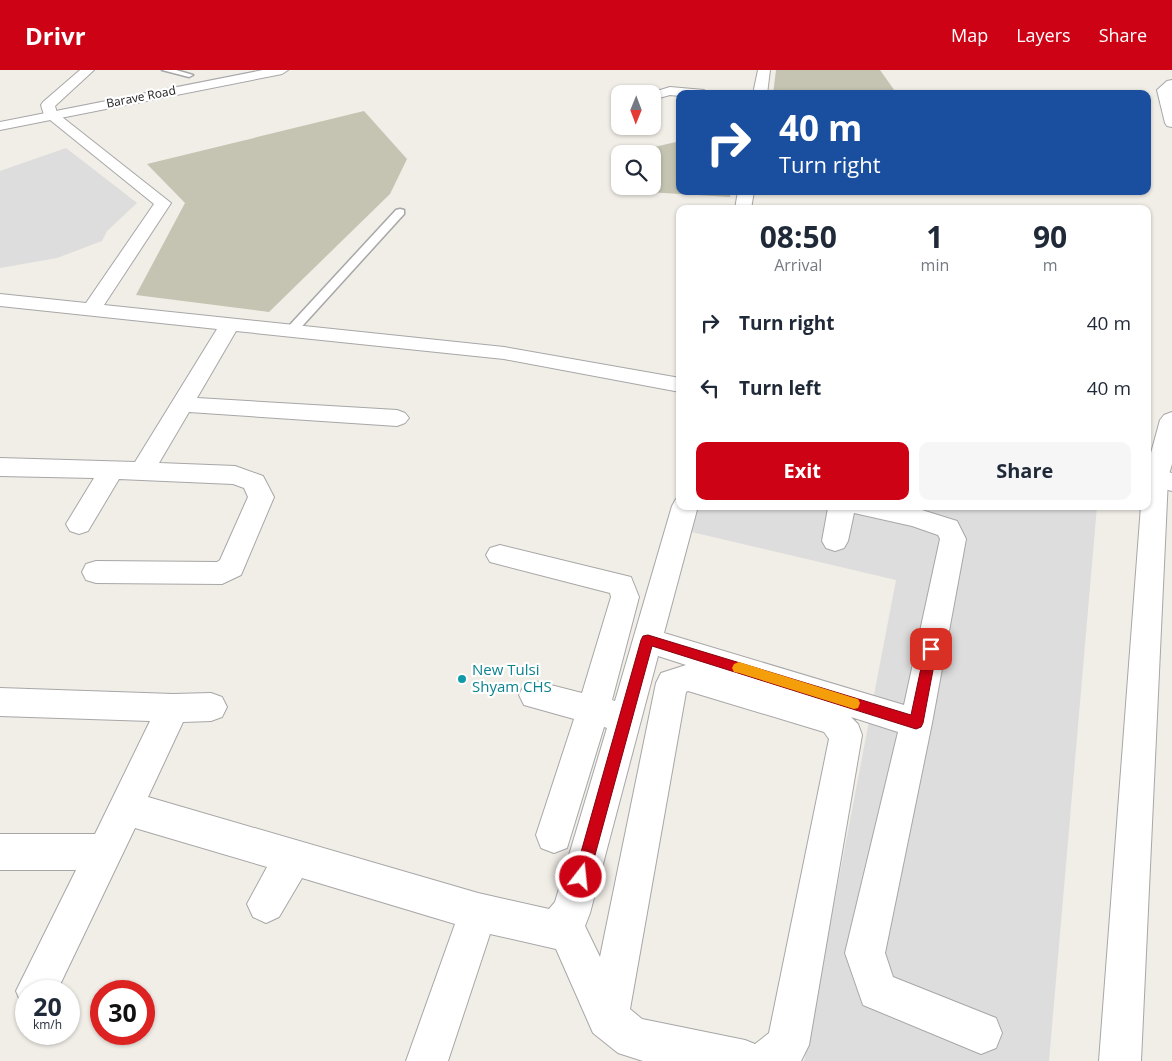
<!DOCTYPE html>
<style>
:root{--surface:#fff;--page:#f6f6f7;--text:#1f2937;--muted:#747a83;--accent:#cd0315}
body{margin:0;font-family:"Open Sans",sans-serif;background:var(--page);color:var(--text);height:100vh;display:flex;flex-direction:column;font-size:19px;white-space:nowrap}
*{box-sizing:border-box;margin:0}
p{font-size:16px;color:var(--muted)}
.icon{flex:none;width:28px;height:28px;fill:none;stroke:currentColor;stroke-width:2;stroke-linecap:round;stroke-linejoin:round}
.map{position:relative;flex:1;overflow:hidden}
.side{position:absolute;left:676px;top:135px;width:475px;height:305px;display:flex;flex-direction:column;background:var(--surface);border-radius:10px;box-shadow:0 1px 4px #0004}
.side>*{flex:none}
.guide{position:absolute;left:676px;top:20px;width:475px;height:105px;border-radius:10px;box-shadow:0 1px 4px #0004;background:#1a4fa0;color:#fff;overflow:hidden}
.needle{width:32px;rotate:181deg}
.fabs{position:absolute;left:611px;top:15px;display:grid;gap:10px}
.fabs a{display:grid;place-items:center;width:50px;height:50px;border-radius:10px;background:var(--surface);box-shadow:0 1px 4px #0004;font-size:25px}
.speed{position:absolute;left:15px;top:910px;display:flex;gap:10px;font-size:25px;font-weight:700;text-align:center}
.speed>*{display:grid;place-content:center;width:65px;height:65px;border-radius:50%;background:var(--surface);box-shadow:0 1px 4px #0004;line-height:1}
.speed small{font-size:12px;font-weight:400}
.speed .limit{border:8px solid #d22;background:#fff;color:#111}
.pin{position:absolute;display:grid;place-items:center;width:42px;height:42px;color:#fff;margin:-21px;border-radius:10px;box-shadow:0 2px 8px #0006}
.me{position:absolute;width:55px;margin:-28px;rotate:16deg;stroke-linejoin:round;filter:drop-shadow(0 0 4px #0008)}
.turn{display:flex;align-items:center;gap:18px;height:105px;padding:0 20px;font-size:22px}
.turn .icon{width:65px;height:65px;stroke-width:2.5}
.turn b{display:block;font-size:35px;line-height:42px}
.eta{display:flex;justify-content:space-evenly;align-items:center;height:85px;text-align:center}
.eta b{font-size:30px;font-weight:700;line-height:35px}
.action{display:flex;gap:10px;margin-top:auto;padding:10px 20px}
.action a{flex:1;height:58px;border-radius:10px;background:var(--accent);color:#fff;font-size:20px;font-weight:700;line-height:58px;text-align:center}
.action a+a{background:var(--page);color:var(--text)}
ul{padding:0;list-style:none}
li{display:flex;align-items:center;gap:15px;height:65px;padding:0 20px}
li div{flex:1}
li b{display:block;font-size:19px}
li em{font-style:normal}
header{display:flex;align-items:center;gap:30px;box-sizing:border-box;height:70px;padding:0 25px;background:var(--accent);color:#fff}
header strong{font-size:24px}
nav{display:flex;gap:28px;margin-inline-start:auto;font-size:18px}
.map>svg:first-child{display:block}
.residential{fill:#dedddd}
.construction{fill:#c5c4b2}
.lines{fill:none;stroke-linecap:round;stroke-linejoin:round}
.service-casing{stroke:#a7a7a7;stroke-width:3}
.minor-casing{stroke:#a7a7a7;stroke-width:2}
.tertiary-casing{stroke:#a7a7a7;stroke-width:2}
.service{fill:#fff;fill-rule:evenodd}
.minor{fill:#fff;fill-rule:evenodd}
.tertiary{fill:#fff;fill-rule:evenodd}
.route{fill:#cd0315;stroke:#85020e}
.slow{fill:#f59e0b}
.culture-dot{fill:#0f9aa8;stroke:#fff;stroke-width:2}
.labels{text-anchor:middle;stroke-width:4.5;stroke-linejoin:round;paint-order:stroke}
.far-street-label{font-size:12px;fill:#202020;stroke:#fff}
.culture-label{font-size:15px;fill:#0d838f;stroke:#fff;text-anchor:start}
</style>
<header>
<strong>Drivr</strong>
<nav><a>Map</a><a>Layers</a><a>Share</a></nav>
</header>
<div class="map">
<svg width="1172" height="991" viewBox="0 0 1172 991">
<rect width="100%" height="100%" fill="#f1ede7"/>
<!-- residential -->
<g class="residential">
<polygon points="66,78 137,133 107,161 102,171 57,188 0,198 0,101"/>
<polygon points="690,436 1097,436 1049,991 804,991 896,510 683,460"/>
</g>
<!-- construction -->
<g class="construction">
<polygon points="776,0 880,0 897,24 773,24"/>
<polygon points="364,41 407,89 390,124 269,242 136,225 185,133 147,94"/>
<polygon points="680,71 680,121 731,121 730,127 631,121 633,116 652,116 652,84 645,84 646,79"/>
</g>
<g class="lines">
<!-- service casing -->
<g class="service-casing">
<g id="service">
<polygon points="162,0 176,0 193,5 189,7"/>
<polygon points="400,139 404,140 404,144 295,264 287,264 285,261 287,258 396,140"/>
</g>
</g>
<!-- minor casing -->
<g class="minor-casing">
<g id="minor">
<polygon points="80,0 94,0 55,36 57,43 171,133 104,235 504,277 680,308 680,322 504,289 236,261 197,328 397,340 405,343 409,348 405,353 397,356 189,342 159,393 235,396 263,406 274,427 241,505 222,514 96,513 86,510 82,502 86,494 96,491 217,492 220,490 248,427 244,418 233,414 119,409 88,461 79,464 70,461 66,454 94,408 0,406 0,388 135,392 217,259 0,236 0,224 86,233 154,134 44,45 41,35 43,32"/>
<polygon points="758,0 770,0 767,24 753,24"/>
<polygon points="670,17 704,20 710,24 680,24 680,26 670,25 652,30 652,24 647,24"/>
<polygon points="738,121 754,121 751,139 735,139"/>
<polygon points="1148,397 1172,403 1172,421 1148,415"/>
<path d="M680 428V436H698L664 563 904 635 940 469 938 465 912 456 854 443 848 471 844 478 835 481 826 478 822 471 828 438 829 436H909L957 451 966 469 932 653 885 883 893 907 996 948 1002 963 996 978 981 984 863 935 845 883 898 662 851 647 858 654 862 665 809 975 801 991H643L618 983 593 963 556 879 490 864 448 991H406L455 854 302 808 279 847 266 853 253 847 247 834 267 797 135 758 57 921H26V937L22 935 16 921 76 800H0V764H95L150 651 0 646V618L173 624 211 623 222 627 227 637 222 647 211 651 183 652 148 727 478 823 549 839 555 832 607 658 604 657 567 778 554 783 541 778 536 765 574 649 524 635 519 625 524 615 535 611 582 623 611 527 610 523 490 492 486 485 490 478 500 475 631 507 639 527 612 630 615 631 672 436 676 429ZM658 586 686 595 661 603 656 613 600 887 585 856 590 843ZM688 621 824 662 829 669 769 963 755 974 745 970 642 949 630 939 686 622Z"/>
</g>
</g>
<!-- tertiary casing -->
<g class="tertiary-casing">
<g id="tertiary">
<polygon points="263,0 288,0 282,4 0,60 0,52"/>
<polygon points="1172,10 1172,57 1167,56 1165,53 1157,20 1167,11"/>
<polygon points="1172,342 1172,394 1168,408 1141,991 1099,991 1141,436 1148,436 1148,394 1160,350 1164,345"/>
</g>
</g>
<!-- service -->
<use href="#service" class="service"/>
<!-- minor -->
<use href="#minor" class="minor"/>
<!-- tertiary -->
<use href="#tertiary" class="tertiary"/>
</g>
<!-- route -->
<polygon class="route" points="648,565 911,645 925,579 926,575 931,574 935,575 937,579 923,653 921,657 916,659 652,576 589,807 587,813 581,815 576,813 574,807 641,570 643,566"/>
<!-- slow -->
<polygon class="slow" points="739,592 854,628 858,629 860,633 858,638 854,639 739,603 734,602 732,598 734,594"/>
<!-- markers -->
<circle class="culture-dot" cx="462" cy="609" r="5"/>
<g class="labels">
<!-- far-street labels -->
<g class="far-street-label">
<text transform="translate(141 27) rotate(-11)" y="4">Barave Road</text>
</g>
<!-- culture labels -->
<g class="culture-label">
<text x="472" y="605">New Tulsi<tspan x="472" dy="17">Shyam CHS</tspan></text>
</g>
</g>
</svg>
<div class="fabs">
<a><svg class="needle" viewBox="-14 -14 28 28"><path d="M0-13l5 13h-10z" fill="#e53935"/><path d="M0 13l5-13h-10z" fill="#747a83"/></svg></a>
<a><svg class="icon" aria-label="search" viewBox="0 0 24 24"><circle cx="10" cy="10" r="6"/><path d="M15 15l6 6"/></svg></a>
</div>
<div class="speed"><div>20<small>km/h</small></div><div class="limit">30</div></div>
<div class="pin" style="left:931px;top:579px;background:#d93025"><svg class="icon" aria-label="arrive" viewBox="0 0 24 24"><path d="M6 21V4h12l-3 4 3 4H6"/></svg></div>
<svg class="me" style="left:581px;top:807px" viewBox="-20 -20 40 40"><circle r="17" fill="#cd0315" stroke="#fff" stroke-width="3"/><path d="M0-11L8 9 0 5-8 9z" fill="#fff"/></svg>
<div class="guide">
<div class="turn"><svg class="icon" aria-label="right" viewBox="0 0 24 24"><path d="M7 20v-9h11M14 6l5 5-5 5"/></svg><div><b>40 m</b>Turn right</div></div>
</div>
<section class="side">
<div class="eta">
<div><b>08:50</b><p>Arrival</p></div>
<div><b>1</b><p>min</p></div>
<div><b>90</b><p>m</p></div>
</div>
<ul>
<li><svg class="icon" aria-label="right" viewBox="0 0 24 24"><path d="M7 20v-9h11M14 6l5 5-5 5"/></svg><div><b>Turn right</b></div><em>40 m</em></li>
<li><svg class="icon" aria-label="left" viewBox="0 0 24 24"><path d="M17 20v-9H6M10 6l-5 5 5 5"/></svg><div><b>Turn left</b></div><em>40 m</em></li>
</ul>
<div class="action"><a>Exit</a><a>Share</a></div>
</section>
</div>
